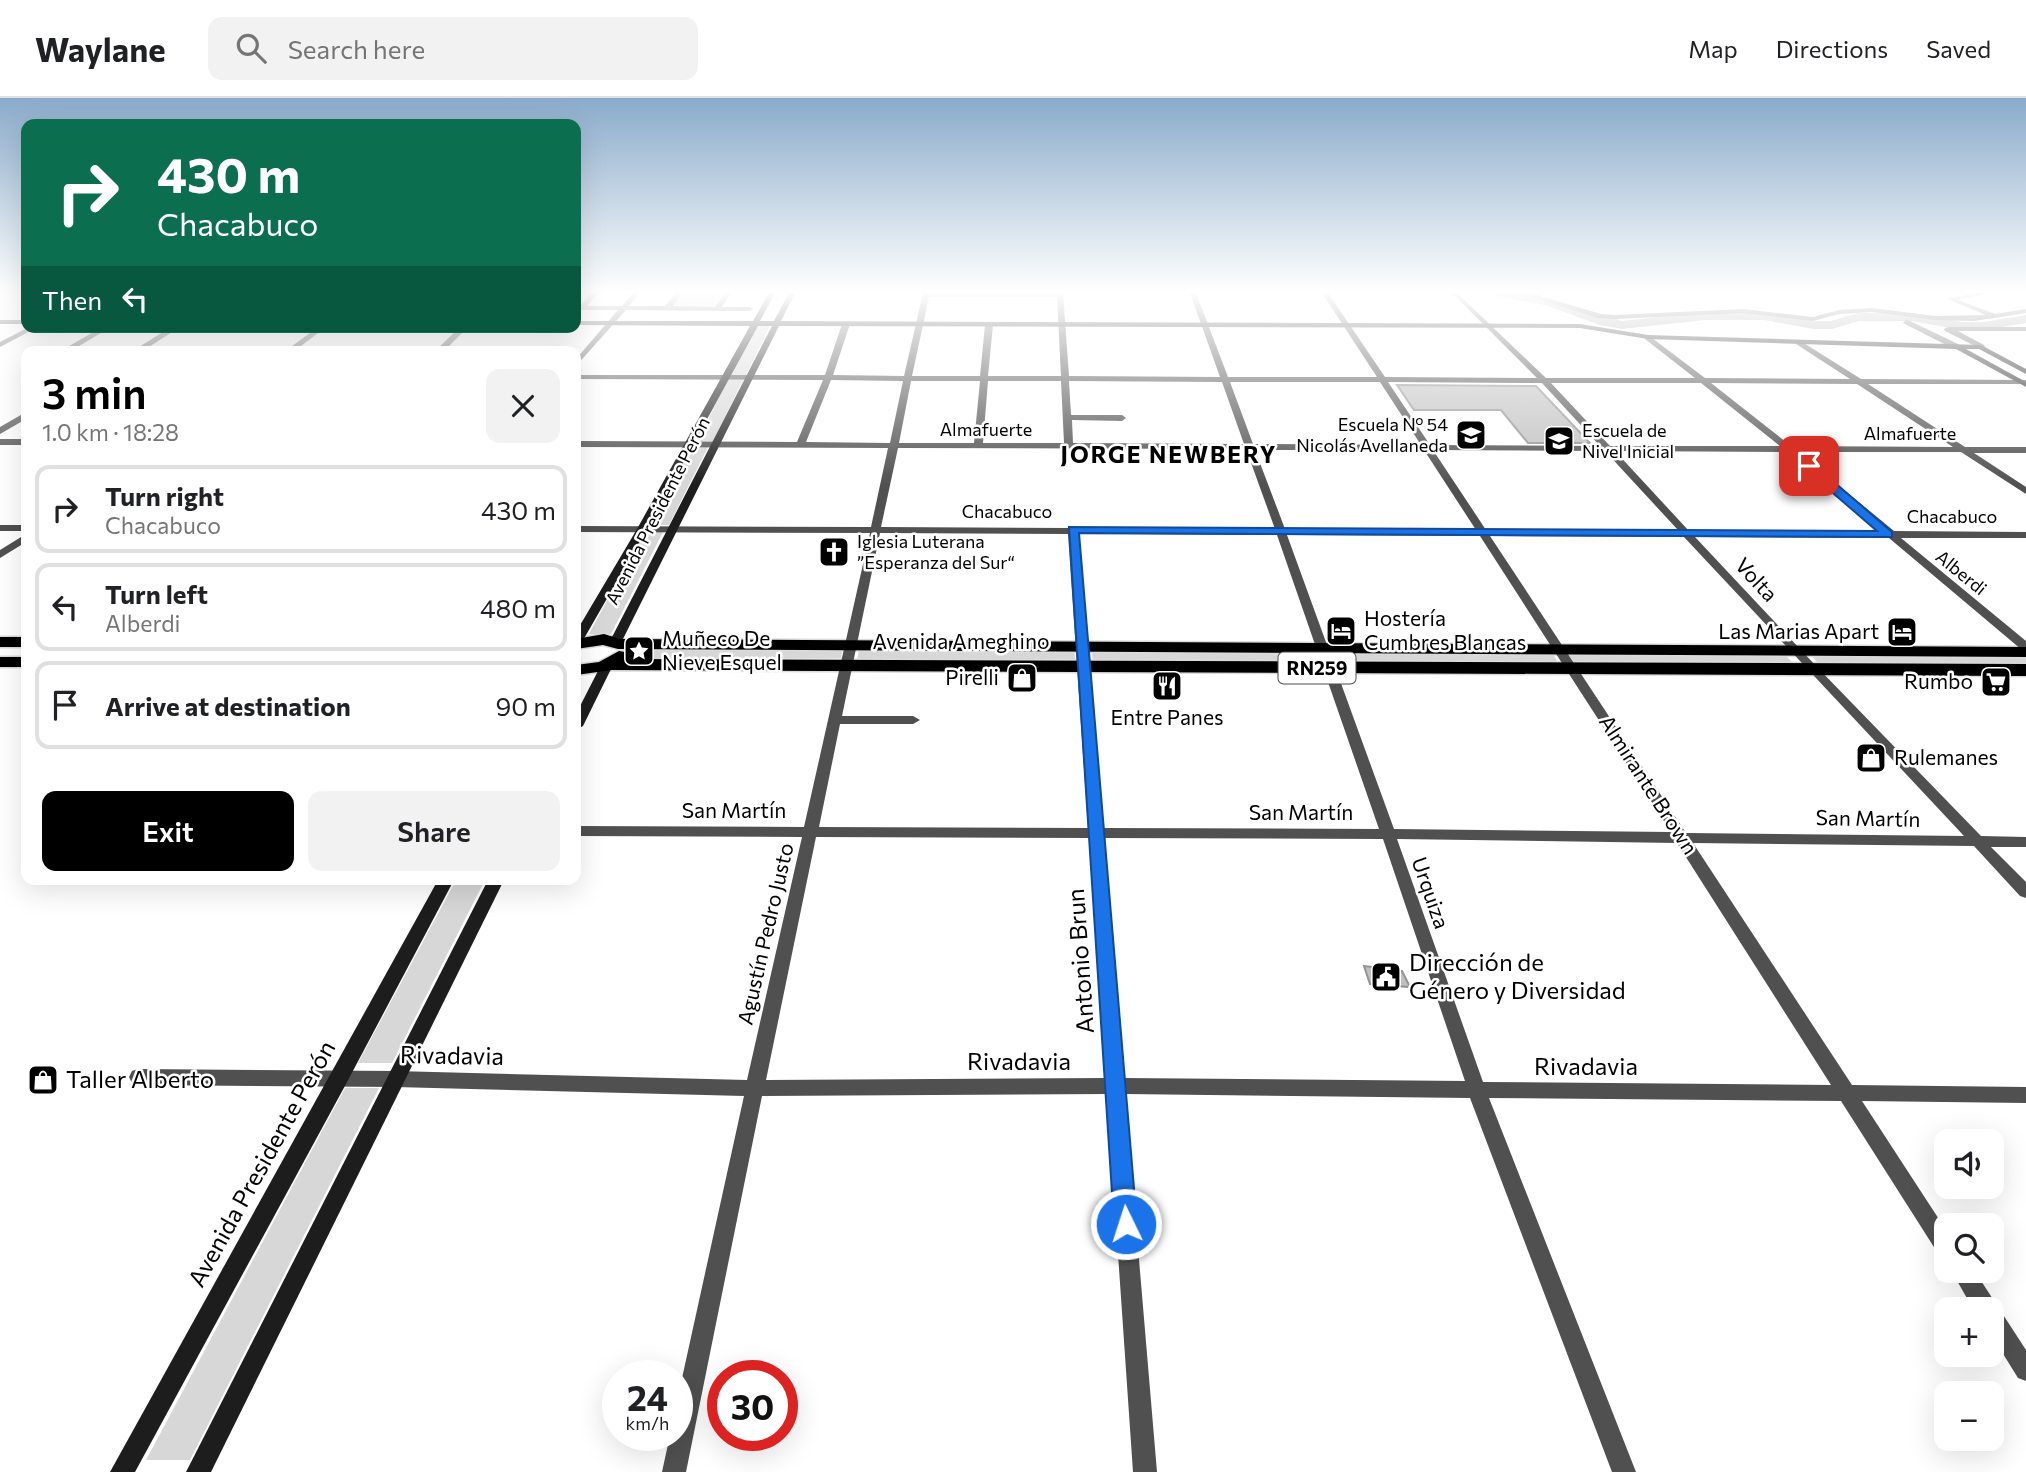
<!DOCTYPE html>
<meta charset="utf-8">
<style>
:root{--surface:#fff;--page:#f2f2f2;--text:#202124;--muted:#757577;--line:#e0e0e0;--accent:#000}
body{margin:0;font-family:Commissioner,sans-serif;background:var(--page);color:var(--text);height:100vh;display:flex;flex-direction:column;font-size:26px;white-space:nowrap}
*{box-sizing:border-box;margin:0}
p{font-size:23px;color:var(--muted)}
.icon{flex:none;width:38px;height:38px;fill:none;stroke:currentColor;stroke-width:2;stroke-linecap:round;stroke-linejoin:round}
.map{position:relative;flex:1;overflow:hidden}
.sheet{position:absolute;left:21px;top:248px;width:560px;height:539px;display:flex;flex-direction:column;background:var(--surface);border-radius:14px;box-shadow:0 7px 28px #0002}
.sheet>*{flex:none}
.banner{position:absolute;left:21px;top:21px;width:560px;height:214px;border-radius:14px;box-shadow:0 7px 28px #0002;background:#0b6e4f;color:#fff;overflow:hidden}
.buttons{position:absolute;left:1934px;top:1031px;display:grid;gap:14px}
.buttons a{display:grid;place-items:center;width:70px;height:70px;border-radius:14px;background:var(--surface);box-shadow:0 7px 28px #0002;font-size:35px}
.speed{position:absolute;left:602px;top:1262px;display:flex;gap:14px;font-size:35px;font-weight:700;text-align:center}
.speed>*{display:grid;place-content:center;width:91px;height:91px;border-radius:50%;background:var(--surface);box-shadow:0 7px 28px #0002;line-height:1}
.speed small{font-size:18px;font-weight:400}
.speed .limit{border:10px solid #d22;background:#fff;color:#111}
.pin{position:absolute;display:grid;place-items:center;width:60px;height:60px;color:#fff;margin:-30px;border-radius:14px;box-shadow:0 4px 10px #0006}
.me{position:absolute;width:77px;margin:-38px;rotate:356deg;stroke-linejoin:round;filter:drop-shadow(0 0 5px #0008)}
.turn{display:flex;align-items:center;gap:24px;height:147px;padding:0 21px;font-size:32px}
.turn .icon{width:91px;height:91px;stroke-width:2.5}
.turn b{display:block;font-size:49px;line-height:60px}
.then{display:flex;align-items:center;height:66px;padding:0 21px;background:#0003;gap:14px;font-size:26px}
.round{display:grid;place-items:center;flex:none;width:74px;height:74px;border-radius:14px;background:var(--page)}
.summary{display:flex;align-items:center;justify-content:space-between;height:119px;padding:0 21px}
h1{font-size:42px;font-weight:600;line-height:52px;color:var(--accent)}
.cta{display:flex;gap:14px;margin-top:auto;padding:14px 21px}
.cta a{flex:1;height:80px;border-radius:14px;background:var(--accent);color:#fff;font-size:28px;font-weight:600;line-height:80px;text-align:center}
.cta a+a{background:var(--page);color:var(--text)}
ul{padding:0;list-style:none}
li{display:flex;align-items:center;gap:21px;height:88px;margin:0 14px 10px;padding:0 7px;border:4px solid var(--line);border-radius:14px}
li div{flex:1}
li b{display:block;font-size:26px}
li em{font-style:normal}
header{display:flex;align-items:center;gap:42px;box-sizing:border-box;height:98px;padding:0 35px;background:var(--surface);border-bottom:2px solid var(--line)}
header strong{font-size:33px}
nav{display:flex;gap:38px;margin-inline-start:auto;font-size:24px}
.search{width:490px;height:63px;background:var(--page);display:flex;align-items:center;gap:18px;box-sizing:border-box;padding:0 24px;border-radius:14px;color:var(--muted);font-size:26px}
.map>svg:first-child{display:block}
.green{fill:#d7d7d7}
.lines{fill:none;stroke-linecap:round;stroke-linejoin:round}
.river{fill:#9e9e9e;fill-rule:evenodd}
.building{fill:#c0c0c0;stroke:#949494;stroke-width:2}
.highway-casing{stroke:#dbdbdb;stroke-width:3}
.street{fill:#505050;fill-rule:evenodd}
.secondary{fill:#1d1d1d;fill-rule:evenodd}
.highway{fill:#000;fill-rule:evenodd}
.route{fill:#1a73e8;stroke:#114b97;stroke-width:2}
.labels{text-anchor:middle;stroke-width:5;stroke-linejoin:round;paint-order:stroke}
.far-poi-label{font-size:18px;fill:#000;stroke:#fff;text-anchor:start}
.far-street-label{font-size:18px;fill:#000;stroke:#fff}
.shield{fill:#fff;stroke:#4c4c4c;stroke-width:2}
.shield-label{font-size:19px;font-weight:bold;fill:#000}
.street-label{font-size:21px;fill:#000;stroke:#fff}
.poi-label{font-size:21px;fill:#000;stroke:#fff;text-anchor:start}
.far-district-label{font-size:23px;font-weight:bold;letter-spacing:2px;fill:#000;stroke:#fff}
.near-street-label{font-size:24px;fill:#000;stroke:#fff}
.near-poi-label{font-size:24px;fill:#000;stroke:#fff;text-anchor:start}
</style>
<header>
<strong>Waylane</strong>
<div class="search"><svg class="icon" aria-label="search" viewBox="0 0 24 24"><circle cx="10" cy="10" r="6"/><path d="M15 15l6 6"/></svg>Search here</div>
<nav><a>Map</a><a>Directions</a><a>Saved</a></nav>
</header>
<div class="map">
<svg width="2026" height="1374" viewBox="0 0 2026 1374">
<rect width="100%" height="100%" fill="#fff"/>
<!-- green -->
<g class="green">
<polygon points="682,195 723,195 715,209 673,209"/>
<polygon points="756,228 770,228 746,277 731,277"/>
<polygon points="728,282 743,282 713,343 697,343"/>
<polygon points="691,349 708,349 669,427 650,427"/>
<polygon points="644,434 663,434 611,536 589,536"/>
<polygon points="843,550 841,560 624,560 628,551"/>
<polygon points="859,552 1074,552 1075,561 857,562"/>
<polygon points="1092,555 1308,555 1312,564 1093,565"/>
<polygon points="1337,556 1553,556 1559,566 1341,566"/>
<polygon points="1569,557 1785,557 1794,566 1575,567"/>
<polygon points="1811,557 2026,557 2026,566 1820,567"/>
<polygon points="456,782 485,782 392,965 358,965"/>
<polygon points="345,990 379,990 190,1362 146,1362"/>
</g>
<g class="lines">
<!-- river -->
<polygon class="river" points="1495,195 1524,195 1548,200 1622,223 1706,214 1764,214 1814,223 1831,223 1858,215 1912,215 1962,224 1984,224 2026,217 2026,225 1984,232 1962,232 1912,223 1859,223 1832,231 1814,231 1764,222 1706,222 1622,231 1600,227 1545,207 1497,198"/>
</g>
<!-- building -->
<g class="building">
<polygon points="1397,287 1536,288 1590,345 1528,345 1501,312 1414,312"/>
<polygon points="1364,868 1402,873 1410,889 1370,886"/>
</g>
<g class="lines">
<!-- highway casing -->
<g class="highway-casing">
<g id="highway">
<polygon points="604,536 620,541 2026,549 2026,559 618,551 603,547 576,551 576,541"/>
<rect x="0" y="539" width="26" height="10"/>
<polygon points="619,553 625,554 628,558 626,561 2026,566 2026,578 612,572 576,577 576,567 599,564"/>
<rect x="0" y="559" width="26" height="10"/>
</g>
</g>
<!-- street -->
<g class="street">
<polygon points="591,195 598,195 587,208 622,208 633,195 640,195 629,208 665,208 676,195 683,195 673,208 715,209 725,195 731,195 722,209 749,209 753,211 749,213 626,212 576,268 576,261 618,212 576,212 576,208 580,208"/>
<path d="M1063 195 1069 278 1220 279 1190 195H1196L1228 279H1377L1322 195H1328L1385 279 1537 280 1456 199 1448 195H1457L1546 280H1695L1645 241V237H1648L1705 280 1850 281 1796 246 1795 244 1799 242 1861 281 2026 282V286H1868L1965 349H2026V355H1974L2026 389V396L1961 354H1798L1894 433 2026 434V440H1901L2026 543V553L2022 552 1889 440 1695 439 1816 568 1981 738 2026 739V749H1991L2026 784V800L2020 798 1974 748 1693 745 1852 987 2026 989V1005L1862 1003 1946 1132V1160L1939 1157 1841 1003 1489 1000 1636 1374H1612L1470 1000 1125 996 1157 1374H1133L1107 996 762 998 686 1374H662L670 1337H677V1303L744 998 395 989 138 987 132 985 129 979 132 973 138 971 395 973 747 982 802 739 576 738V728L804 729 870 435 576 434V428L871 429 888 350 576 349V343L797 344 823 282 576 281V277H825L842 226 846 224 850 226 833 277 904 278 923 195ZM929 199H1057L1061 278H988L993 227 989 225 985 227 980 278H912ZM831 282 903 283 890 345 806 344ZM911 283H980L974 345H899ZM988 283H1061L1064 345H983ZM1069 283 1222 284 1244 346 1073 345 1072 322 1122 323 1126 320 1122 317H1071ZM1230 284H1380L1421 347 1253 346ZM1388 284 1542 285 1600 348 1430 347ZM1551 285H1701L1780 348H1610ZM1711 285 1857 286 1953 349 1791 348ZM898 350 1246 351 1275 431 881 429ZM1255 352H1424L1476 432 1285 431ZM1433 352 1605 353 1678 432H1486ZM1615 353 1787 354 1881 433H1689ZM880 435 1068 436 1088 730 819 729 840 626H913L920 622 913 618H842ZM1078 436 1277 437 1379 731 1103 730ZM1287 437 1480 438 1671 734 1394 731ZM1490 438 1684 439 1964 738 1686 735ZM816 739 1089 740 1106 980 766 982ZM1104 740 1383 741 1465 983 1124 980ZM1397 741 1677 745 1831 987 1483 984Z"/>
<polygon points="1519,195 1530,195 1601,216 1615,217 1742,211 1813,219 1839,212 1872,210 1935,218 1986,217 1947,201 1974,195 1990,195 1958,202 1995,216 2026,211 2026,215 1974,223 1935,222 1872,214 1839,216 1813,223 1742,215 1615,221 1598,220"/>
<polygon points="1906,221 1958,246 1959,248 1952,250 1903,225"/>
<polygon points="29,229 38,229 0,249 0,244"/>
<polygon points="102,229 111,229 69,254 59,254"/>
<polygon points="171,229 180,229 141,254 131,254"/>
<polygon points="318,229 326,229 293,254 284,254"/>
<polygon points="460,229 468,229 443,254 434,254"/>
<polygon points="1948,229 2026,229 2026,233 1958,233 1984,247 1985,249 1981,251 1945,233 1944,231"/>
<polygon points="26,314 26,321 0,336 0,329"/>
<rect x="0" y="341" width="26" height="6"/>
<rect x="0" y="427" width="26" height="6"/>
<polygon points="26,436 26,444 0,460 0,452"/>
<polygon points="1951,1172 1974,1172 2026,1252 2026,1283 2018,1280 1992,1238 1992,1211 1973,1211"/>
</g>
<!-- secondary -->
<g class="secondary">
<polygon points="769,195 775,195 760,223 774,223 789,195 795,195 781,223 1580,226 1648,237 1981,247 2026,271 2026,276 1979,251 1966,251 2026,284 2026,289 1956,251 1648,241 1580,230 779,228 621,545 615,549 611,548 609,545 772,228 758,228 647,431 582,544 576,548 576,534 637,431 750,228 576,227 576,223 753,223"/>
<rect x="0" y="222" width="26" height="4"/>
<polygon points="607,563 613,567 583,628 576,632 576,616 601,567"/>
<polygon points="438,782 454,782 346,986 135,1374 110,1374"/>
<polygon points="488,782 504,782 211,1374 186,1374"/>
</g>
<!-- highway -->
<use href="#highway" class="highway"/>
</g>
<!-- sky -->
<linearGradient id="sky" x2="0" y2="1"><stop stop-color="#8aabca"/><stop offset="0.5" stop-color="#fff"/><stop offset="1" stop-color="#fff" stop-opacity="0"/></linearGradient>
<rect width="2026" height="387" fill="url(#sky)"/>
<!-- route -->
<polygon class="route" points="1805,366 1813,366 1892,434 1892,439 1079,435 1137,1126 1134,1134 1126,1137 1117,1134 1114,1126 1069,429 1877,433 1805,371"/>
<!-- icons -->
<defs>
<g id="school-square" transform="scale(1.575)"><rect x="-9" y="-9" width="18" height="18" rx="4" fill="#000" stroke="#fff"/><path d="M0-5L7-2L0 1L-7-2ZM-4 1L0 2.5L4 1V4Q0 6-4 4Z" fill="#fff"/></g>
<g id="church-square" transform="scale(1.575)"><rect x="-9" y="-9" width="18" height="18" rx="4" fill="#000" stroke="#fff"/><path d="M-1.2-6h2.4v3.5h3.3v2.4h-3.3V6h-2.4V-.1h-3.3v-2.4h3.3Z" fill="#fff"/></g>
<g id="hotel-square" transform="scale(1.575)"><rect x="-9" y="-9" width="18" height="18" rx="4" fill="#000" stroke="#fff"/><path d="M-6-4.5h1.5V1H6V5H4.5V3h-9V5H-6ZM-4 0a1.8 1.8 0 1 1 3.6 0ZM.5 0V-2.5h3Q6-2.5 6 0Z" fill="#fff"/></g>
<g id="sight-square" transform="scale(1.575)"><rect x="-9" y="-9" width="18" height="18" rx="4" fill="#000" stroke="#fff"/><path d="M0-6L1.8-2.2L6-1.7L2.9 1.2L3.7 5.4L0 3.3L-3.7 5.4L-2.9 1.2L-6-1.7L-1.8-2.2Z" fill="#fff"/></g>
<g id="shop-square" transform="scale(1.575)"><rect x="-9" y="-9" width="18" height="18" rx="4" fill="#000" stroke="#fff"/><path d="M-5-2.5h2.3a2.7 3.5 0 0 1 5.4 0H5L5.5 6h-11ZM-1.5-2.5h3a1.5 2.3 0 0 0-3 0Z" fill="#fff"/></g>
<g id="supermarket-square" transform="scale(1.575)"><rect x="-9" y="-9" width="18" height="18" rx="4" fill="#000" stroke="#fff"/><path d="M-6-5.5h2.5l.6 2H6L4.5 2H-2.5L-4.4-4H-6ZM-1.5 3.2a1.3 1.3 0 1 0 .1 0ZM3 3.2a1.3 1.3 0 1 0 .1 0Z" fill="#fff"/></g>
<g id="restaurant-square" transform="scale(1.575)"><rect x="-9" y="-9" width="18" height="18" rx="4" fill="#000" stroke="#fff"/><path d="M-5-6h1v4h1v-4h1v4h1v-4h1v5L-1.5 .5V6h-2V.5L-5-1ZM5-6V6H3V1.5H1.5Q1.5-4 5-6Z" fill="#fff"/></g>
<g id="civic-square" transform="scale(1.575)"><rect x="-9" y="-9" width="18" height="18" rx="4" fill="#000" stroke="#fff"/><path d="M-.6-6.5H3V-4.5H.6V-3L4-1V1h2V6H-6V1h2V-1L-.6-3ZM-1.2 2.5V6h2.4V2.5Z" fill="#fff"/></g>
</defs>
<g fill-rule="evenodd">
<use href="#school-square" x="1471" y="337"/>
<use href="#school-square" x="1559" y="343"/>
<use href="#church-square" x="834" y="454"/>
<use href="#hotel-square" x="1341" y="533"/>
<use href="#hotel-square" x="1902" y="534"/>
<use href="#sight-square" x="639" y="553"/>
<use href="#shop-square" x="1022" y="580"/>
<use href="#supermarket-square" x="1996" y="584"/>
<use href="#restaurant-square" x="1167" y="588"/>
<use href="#shop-square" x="1871" y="660"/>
<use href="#civic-square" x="1386" y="879"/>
<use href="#shop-square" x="43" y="982"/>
</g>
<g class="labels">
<!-- far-poi labels -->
<g class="far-poi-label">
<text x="1448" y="333" text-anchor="end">Escuela Nº 54<tspan x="1448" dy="21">Nicolás Avellaneda</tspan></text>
<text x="1582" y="339">Escuela de<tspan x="1582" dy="21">Nivel Inicial</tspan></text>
<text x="857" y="450">Iglesia Luterana<tspan x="857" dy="21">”Esperanza del Sur“</tspan></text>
</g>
<!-- far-street labels -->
<g class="far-street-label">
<text x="986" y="338">Almafuerte</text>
<text x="1910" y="342">Almafuerte</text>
<text transform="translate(658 413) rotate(-63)" y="6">Avenida Presidente Perón</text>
<text x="1007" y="420">Chacabuco</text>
<text x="1952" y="425">Chacabuco</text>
<text transform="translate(1961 475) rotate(39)" y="6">Alberdi</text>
</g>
<!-- shield labels -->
<rect class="shield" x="1278.5" y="554.5" width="77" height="31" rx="5"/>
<g class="shield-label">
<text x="1317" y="577">RN259</text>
</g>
<!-- street labels -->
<g class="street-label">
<text transform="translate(1756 482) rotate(47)" y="7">Volta</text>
<text x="961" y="551">Avenida Ameghino</text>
<text transform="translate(1648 687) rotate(57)" y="7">Almirante Brown</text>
<text x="734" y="720">San Martín</text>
<text x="1301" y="722">San Martín</text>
<text transform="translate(1868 721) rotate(1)" y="7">San Martín</text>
<text transform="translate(1430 795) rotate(71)" y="7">Urquiza</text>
<text transform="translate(766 836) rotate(-77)" y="7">Agustín Pedro Justo</text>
</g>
<!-- poi labels -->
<g class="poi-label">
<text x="1364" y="528">Hostería<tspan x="1364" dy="24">Cumbres Blancas</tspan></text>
<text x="1879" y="541" text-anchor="end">Las Marias Apart</text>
<text x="662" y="548">Muñeco De<tspan x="662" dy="24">Nieve Esquel</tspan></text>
<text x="999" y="587" text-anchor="end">Pirelli</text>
<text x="1973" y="591" text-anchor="end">Rumbo</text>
<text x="1167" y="627" text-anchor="middle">Entre Panes</text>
<text x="1894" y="667">Rulemanes</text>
</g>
<!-- far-district labels -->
<g class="far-district-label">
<text x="1169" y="365">JORGE NEWBERY</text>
</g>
<!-- near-street labels -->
<g class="near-street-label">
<text transform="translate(1081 863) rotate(-94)" y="8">Antonio Brun</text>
<text transform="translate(452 958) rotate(1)" y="8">Rivadavia</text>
<text x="1019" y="972">Rivadavia</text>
<text x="1586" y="977">Rivadavia</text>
<text transform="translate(262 1066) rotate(-61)" y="8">Avenida Presidente Perón</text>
</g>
<!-- near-poi labels -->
<g class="near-poi-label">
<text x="1409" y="873">Dirección de<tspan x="1409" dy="28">Género y Diversidad</tspan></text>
<text x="66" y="990">Taller Alberto</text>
</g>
</g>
</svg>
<div class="buttons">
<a><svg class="icon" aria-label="sound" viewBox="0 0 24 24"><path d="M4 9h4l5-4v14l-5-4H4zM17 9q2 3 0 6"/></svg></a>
<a><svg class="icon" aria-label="search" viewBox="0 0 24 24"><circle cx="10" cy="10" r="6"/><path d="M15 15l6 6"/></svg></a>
<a>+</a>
<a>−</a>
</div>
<div class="speed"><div>24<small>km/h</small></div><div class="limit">30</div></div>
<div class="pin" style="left:1809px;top:368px;background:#d93025"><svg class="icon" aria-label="arrive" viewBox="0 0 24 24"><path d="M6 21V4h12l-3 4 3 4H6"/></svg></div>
<svg class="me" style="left:1126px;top:1126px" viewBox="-20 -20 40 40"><circle r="17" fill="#1a73e8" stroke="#fff" stroke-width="3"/><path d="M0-11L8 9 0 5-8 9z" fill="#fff"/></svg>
<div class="banner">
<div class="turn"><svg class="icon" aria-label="right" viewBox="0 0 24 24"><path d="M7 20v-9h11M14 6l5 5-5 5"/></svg><div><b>430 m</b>Chacabuco</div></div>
<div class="then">Then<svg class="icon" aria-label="left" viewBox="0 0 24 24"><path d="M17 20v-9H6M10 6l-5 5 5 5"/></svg></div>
</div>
<section class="sheet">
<div class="summary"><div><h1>3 min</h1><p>1.0 km · 18:28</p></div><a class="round"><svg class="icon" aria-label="close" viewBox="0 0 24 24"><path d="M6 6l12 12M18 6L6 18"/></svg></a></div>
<ul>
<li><svg class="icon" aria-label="right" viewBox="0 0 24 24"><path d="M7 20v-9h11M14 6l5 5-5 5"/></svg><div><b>Turn right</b><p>Chacabuco</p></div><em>430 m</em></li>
<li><svg class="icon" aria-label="left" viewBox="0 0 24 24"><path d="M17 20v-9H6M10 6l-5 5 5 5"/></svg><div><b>Turn left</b><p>Alberdi</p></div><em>480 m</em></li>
<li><svg class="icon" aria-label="arrive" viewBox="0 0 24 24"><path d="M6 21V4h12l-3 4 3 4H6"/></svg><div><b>Arrive at destination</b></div><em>90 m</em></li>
</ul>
<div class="cta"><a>Exit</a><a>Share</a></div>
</section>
</div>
